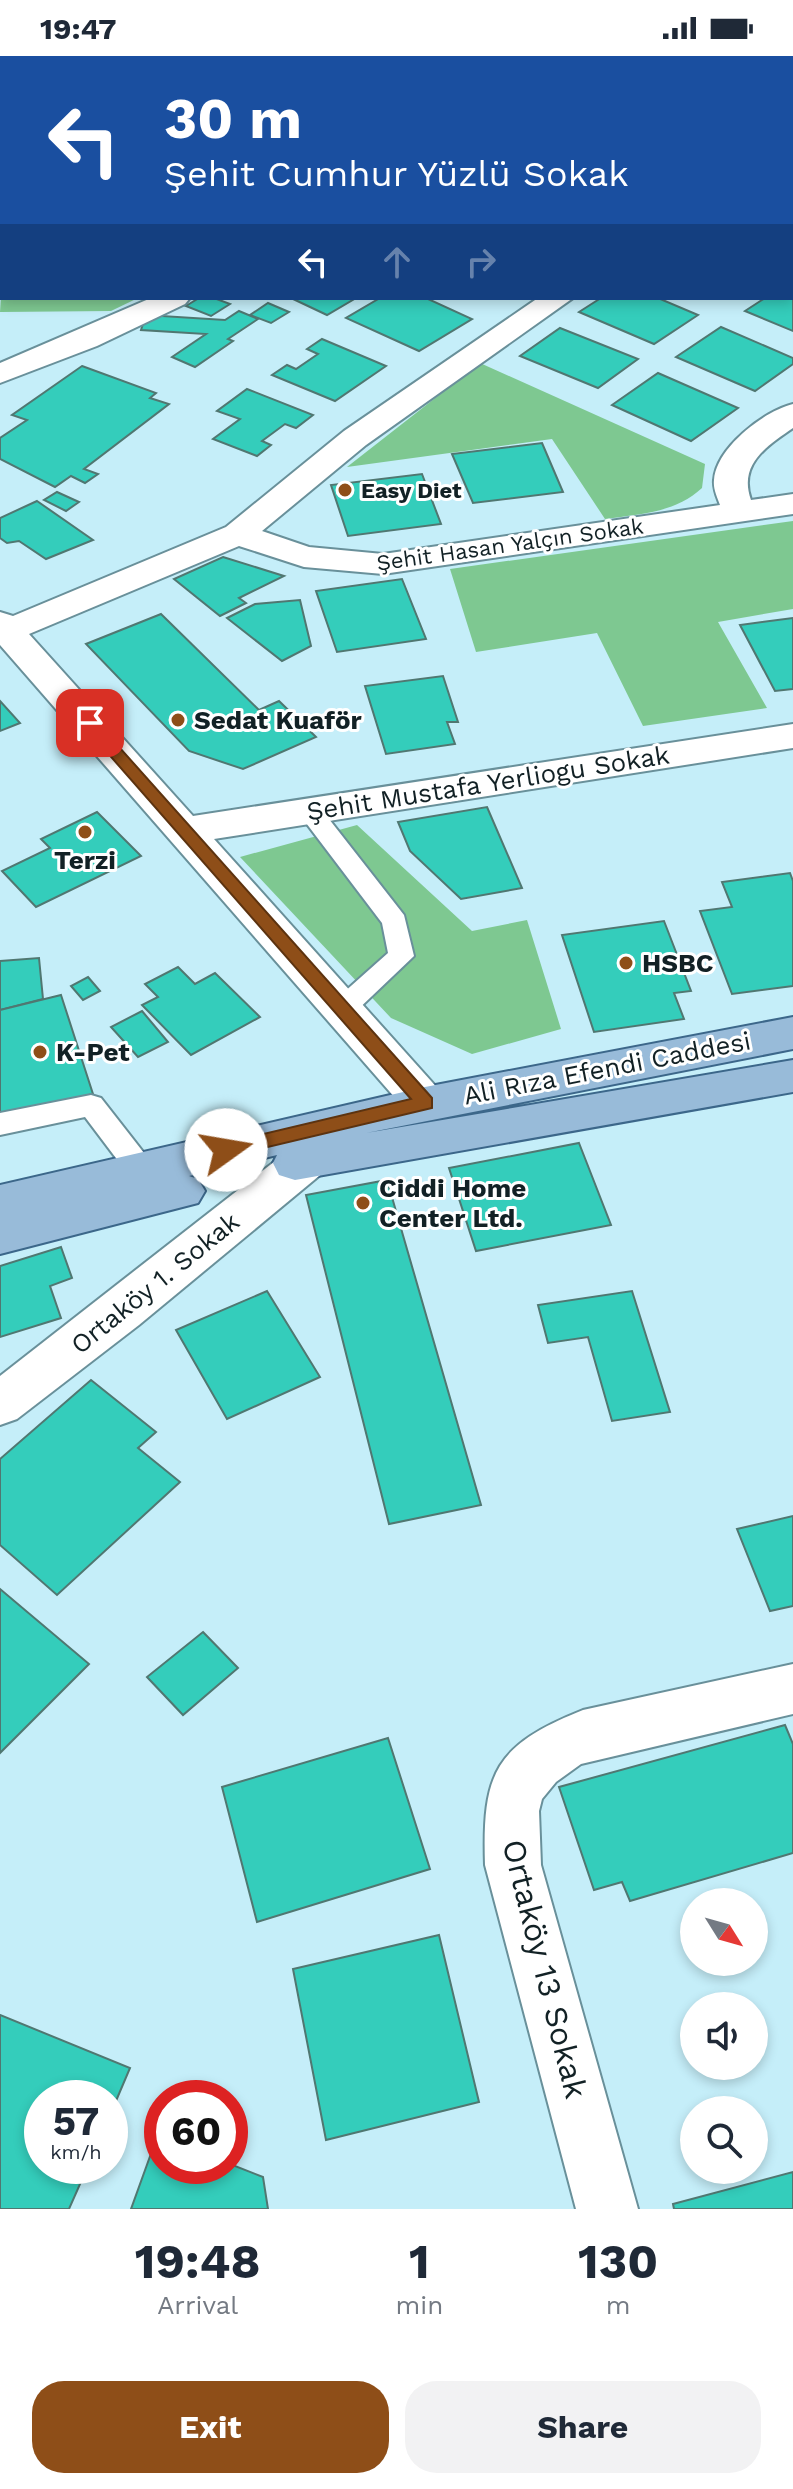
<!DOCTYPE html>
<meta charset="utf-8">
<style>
:root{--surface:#fff;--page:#f2f2f3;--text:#1f2937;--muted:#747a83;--accent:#8e4e18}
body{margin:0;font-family:"Work Sans",sans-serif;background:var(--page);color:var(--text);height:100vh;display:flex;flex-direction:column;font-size:30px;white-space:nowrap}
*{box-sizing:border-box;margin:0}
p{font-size:26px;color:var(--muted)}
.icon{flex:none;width:44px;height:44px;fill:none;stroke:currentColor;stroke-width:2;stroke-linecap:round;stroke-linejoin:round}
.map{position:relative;height:2153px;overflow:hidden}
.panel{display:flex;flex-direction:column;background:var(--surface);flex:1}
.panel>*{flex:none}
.guide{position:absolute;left:0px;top:0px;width:794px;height:244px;box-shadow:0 4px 12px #0003;background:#1a4fa0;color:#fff;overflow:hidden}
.needle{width:52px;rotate:127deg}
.controls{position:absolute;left:680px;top:1832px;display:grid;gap:16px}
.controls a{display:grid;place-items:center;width:88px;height:88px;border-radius:50%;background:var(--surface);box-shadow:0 4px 12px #0003;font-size:40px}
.speed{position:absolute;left:24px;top:2024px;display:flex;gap:16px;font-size:40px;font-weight:700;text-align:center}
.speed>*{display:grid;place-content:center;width:104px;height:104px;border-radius:50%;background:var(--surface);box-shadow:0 4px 12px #0003;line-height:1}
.speed small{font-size:20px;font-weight:400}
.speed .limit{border:12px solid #d22;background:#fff;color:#111}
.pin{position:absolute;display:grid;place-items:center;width:68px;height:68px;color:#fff;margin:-34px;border-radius:16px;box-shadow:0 4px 12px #0006}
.me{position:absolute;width:88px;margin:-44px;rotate:77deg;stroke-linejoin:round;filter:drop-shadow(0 0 6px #0008)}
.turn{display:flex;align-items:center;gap:28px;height:168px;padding:0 32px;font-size:36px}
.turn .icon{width:104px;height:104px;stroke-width:2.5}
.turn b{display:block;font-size:56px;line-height:68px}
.lanes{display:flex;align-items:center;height:76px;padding:0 32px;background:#0003;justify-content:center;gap:40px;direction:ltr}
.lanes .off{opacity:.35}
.eta{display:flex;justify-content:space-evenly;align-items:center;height:136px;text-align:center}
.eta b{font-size:48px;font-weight:700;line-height:56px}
.action{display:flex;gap:16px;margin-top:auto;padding:16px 32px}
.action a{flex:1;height:92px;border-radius:32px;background:var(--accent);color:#fff;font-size:32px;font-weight:700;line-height:92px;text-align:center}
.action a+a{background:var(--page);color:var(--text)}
.status{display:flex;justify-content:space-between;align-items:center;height:56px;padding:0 40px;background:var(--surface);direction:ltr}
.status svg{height:22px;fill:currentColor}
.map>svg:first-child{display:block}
.green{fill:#7ec891}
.building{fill:#34cdbb;stroke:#507771;stroke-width:2}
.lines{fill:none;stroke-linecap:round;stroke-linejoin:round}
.lane-casing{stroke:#69909a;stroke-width:4}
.street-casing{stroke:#69909a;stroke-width:4}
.primary-casing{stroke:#3c678a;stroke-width:4}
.lane{fill:#fff;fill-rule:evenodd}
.street{fill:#fff;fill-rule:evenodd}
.primary{fill:#98bbd9;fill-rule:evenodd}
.route{fill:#8e4e18;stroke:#5c3310;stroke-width:2}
.poi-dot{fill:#8e4e18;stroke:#fff;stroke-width:3}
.labels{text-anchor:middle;stroke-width:6;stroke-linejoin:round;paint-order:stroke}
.far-poi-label{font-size:22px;font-weight:bold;fill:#122125;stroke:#fff;text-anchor:start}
.far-street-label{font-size:22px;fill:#122125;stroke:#fff}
.poi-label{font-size:26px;font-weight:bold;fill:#122125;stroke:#fff;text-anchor:start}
.street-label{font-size:26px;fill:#122125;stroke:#fff}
.near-street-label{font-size:32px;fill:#122125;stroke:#fff}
</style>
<div class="status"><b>19:47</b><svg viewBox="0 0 49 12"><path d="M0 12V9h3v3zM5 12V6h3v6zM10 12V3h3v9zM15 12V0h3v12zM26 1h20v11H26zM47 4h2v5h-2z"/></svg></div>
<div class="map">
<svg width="793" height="2153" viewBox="0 0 793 2153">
<rect width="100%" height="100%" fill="#c5eef9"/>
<!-- green -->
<g class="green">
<polygon points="2,226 2,242 138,242 111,255 0,256"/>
<path d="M480 307 705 408 702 432C675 457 640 458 605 463L552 383 347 411Z"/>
<polygon points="793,465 793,553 718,566 767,652 643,670 597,577 476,596 450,513"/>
<polygon points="357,769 472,875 527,864 561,973 472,998 391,962 240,801"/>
</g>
<!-- building -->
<g class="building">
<polygon points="414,0 497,0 501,2 410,2"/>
<polygon points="793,239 793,275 745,255 765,242 792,242"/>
<polygon points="199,242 214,242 230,248 211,260 186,250"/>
<polygon points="291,242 356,242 327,259"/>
<polygon points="380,242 426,242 472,263 419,295 346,262"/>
<polygon points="601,242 658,242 698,259 654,288 579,256"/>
<polygon points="268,247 289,256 271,267 250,259"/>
<polygon points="239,255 258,263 228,283 233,285 195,311 172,301 206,278 141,274 146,259 225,264"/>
<polygon points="721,271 793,302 793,308 755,335 676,301"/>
<polygon points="560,272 638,303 598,332 520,300"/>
<polygon points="322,283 386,310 335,345 272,319 287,309 296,313 318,298 307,293"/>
<polygon points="82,310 156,337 150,342 169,348 84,413 98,418 85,427 71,420 55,431 0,403 0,382 27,364 12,359"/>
<polygon points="658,317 738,352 691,385 612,349"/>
<polygon points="247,333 313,359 296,372 285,368 262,385 271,389 257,400 213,383 240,363 217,355"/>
<polygon points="542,387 563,436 473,447 452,398"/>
<polygon points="422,418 441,468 348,480 331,429"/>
<polygon points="57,436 79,446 66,455 44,444"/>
<polygon points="37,445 93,484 46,503 19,485 7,487 0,482 0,462"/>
<polygon points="223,501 284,520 239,542 246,547 220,560 174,523"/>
<polygon points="402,523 426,583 337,596 316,535"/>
<polygon points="300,544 311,590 282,605 227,562 255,548"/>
<polygon points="161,558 259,654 279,645 316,681 243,713 189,695 86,588"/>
<polygon points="793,562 793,633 775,635 740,569"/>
<polygon points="443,620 458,666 447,666 455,688 386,698 365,630"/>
<polygon points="0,645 20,667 0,675"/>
<polygon points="487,751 522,832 461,843 410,795 398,766"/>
<polygon points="97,756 141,800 36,851 2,815 50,792 41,783"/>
<polygon points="790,817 793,825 793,930 732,938 700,855 732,851 722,826"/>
<polygon points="664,865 691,935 674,937 684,963 594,976 562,879"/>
<polygon points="39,902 43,943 0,954 0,905"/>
<polygon points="178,911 195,928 215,917 260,961 191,999 142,949 158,941 145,928"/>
<polygon points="88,921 100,935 83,944 71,930"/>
<polygon points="61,939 93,1038 0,1061 0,954"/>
<polygon points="142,955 168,986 138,1001 111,971"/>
<polygon points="579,1087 611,1169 476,1195 449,1112"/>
<polygon points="387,1124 481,1449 389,1468 306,1139"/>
<polygon points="61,1191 72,1222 50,1230 61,1262 0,1281 0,1210"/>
<polygon points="267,1235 320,1321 227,1363 176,1274"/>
<polygon points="632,1235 670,1356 612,1365 588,1281 548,1287 538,1249"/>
<polygon points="91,1324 156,1376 138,1392 180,1426 57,1539 0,1489 0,1403"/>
<polygon points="793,1460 793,1550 770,1555 737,1473"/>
<polygon points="0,1533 89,1608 0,1697"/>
<polygon points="203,1576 238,1612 183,1659 147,1621"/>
<polygon points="785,1669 793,1688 793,1797 630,1845 622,1826 594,1834 559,1731"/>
<polygon points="388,1682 430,1813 257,1866 222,1731"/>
<polygon points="439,1879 479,2046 326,2084 293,1913"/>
<polygon points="0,1959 130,2012 110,2059 110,2042 42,2042 42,2110 88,2110 69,2153 0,2153"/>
<polygon points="157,2081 162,2083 162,2110 230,2108 263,2121 268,2153 131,2153"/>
<polygon points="793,2116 793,2153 674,2153 673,2148"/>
</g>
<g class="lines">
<!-- lane casing -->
<g class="lane-casing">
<g id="lane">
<polygon points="515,0 536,0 537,2 516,2"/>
<polygon points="309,747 318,749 404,859 414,900 351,960 342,963 333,960 329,953 333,946 388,897 382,867 297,755 300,749"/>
<polygon points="91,1039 101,1042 151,1106 155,1114 151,1122 141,1125 131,1122 85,1061 0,1079 0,1057"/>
</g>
</g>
<!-- street casing -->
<g class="street-casing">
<g id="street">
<polygon points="219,0 246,0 217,2"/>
<polygon points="590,0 617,0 588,2"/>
<rect x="792" y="74" width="1" height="16"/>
<polygon points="0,114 2,114 0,131"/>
<polygon points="151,242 190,242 185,248 97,290 0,327 0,307"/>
<path d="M538 242H573L366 389 262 475 309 491 383 498 720 449C717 441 713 433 714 424 716 392 764 355 793 348V372C767 390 738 408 751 444L793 438V458L383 518 304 511 239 490 29 578 193 760 793 668V692L214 783 440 1035 447 1047 440 1059 425 1063 410 1059 0 589V556L13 560 226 471 344 375Z"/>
<polygon points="309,1086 325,1091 331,1103 325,1115 139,1269 17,1363 0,1369 0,1320 293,1091"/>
<path d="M793 1608V1658L581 1708 556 1726 542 1743 539 1755 541 1809 638 2153H576L485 1809C482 1717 495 1689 583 1654Z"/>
</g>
</g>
<!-- primary casing -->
<g class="primary-casing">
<polygon id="primary" points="793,961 793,993 366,1077 793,1004 793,1036 295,1124 279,1119 273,1107 277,1099 189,1120 198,1123 205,1135 198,1147 0,1198 0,1129 425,1031"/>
</g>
<!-- lane -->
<use href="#lane" class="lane"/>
<!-- street -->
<use href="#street" class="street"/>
<!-- primary -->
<use href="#primary" class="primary"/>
</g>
<!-- route -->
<polygon class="route" points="90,662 95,664 432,1042 432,1052 226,1101 220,1099 220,1089 226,1087 411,1043 84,670 82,667"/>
<!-- markers -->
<g class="poi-dot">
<circle cx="345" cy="434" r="8"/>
<circle cx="178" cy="664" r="8"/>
<circle cx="85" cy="776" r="8"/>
<circle cx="626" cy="907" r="8"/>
<circle cx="40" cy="996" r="8"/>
<circle cx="363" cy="1147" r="8"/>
</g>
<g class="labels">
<!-- far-poi labels -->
<g class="far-poi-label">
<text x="361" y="442">Easy Diet</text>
</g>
<!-- far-street labels -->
<g class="far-street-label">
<text transform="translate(510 488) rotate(-8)" y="8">Şehit Hasan Yalçın Sokak</text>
</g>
<!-- poi labels -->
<g class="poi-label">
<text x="194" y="673">Sedat Kuaför</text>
<text x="85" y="813" text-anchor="middle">Terzi</text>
<text x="642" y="916">HSBC</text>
<text x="56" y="1005">K-Pet</text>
<text x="379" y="1141">Ciddi Home<tspan x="379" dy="30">Center Ltd.</tspan></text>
</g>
<!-- street labels -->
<g class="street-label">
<text transform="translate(488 727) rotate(-9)" y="9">Şehit Mustafa Yerliogu Sokak</text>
<text transform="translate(607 1012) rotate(-11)" y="9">Ali Rıza Efendi Caddesi</text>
<text transform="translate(155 1227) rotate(-39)" y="9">Ortaköy 1. Sokak</text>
</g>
<!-- near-street labels -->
<g class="near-street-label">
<text transform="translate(545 1913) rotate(76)" y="11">Ortaköy 13 Sokak</text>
</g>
</g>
</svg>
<div class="controls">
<a><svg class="needle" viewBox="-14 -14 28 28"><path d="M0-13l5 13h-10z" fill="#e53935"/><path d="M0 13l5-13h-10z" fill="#747a83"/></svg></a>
<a><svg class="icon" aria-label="sound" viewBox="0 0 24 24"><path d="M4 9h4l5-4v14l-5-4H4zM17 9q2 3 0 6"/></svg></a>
<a><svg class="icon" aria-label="search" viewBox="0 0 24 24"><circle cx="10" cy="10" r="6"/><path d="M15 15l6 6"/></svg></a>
</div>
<div class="speed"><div>57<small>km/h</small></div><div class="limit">60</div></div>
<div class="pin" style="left:90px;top:667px;background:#d93025"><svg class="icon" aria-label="arrive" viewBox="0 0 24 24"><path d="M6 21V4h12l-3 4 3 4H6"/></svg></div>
<svg class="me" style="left:226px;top:1094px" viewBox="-20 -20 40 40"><circle r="19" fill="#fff"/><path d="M0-13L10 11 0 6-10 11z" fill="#8e4e18"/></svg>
<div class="guide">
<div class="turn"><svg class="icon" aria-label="left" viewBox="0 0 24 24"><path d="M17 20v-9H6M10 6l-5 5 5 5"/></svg><div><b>30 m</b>Şehit Cumhur Yüzlü Sokak</div></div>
<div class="lanes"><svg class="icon" aria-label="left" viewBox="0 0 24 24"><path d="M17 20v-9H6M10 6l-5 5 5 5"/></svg><svg class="icon off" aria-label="ahead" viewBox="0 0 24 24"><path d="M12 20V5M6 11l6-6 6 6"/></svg><svg class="icon off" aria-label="right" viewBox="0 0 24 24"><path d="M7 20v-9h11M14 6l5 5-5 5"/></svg></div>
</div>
</div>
<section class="panel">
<div class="eta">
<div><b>19:48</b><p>Arrival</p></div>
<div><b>1</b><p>min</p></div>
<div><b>130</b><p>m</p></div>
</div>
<div class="action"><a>Exit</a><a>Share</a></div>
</section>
